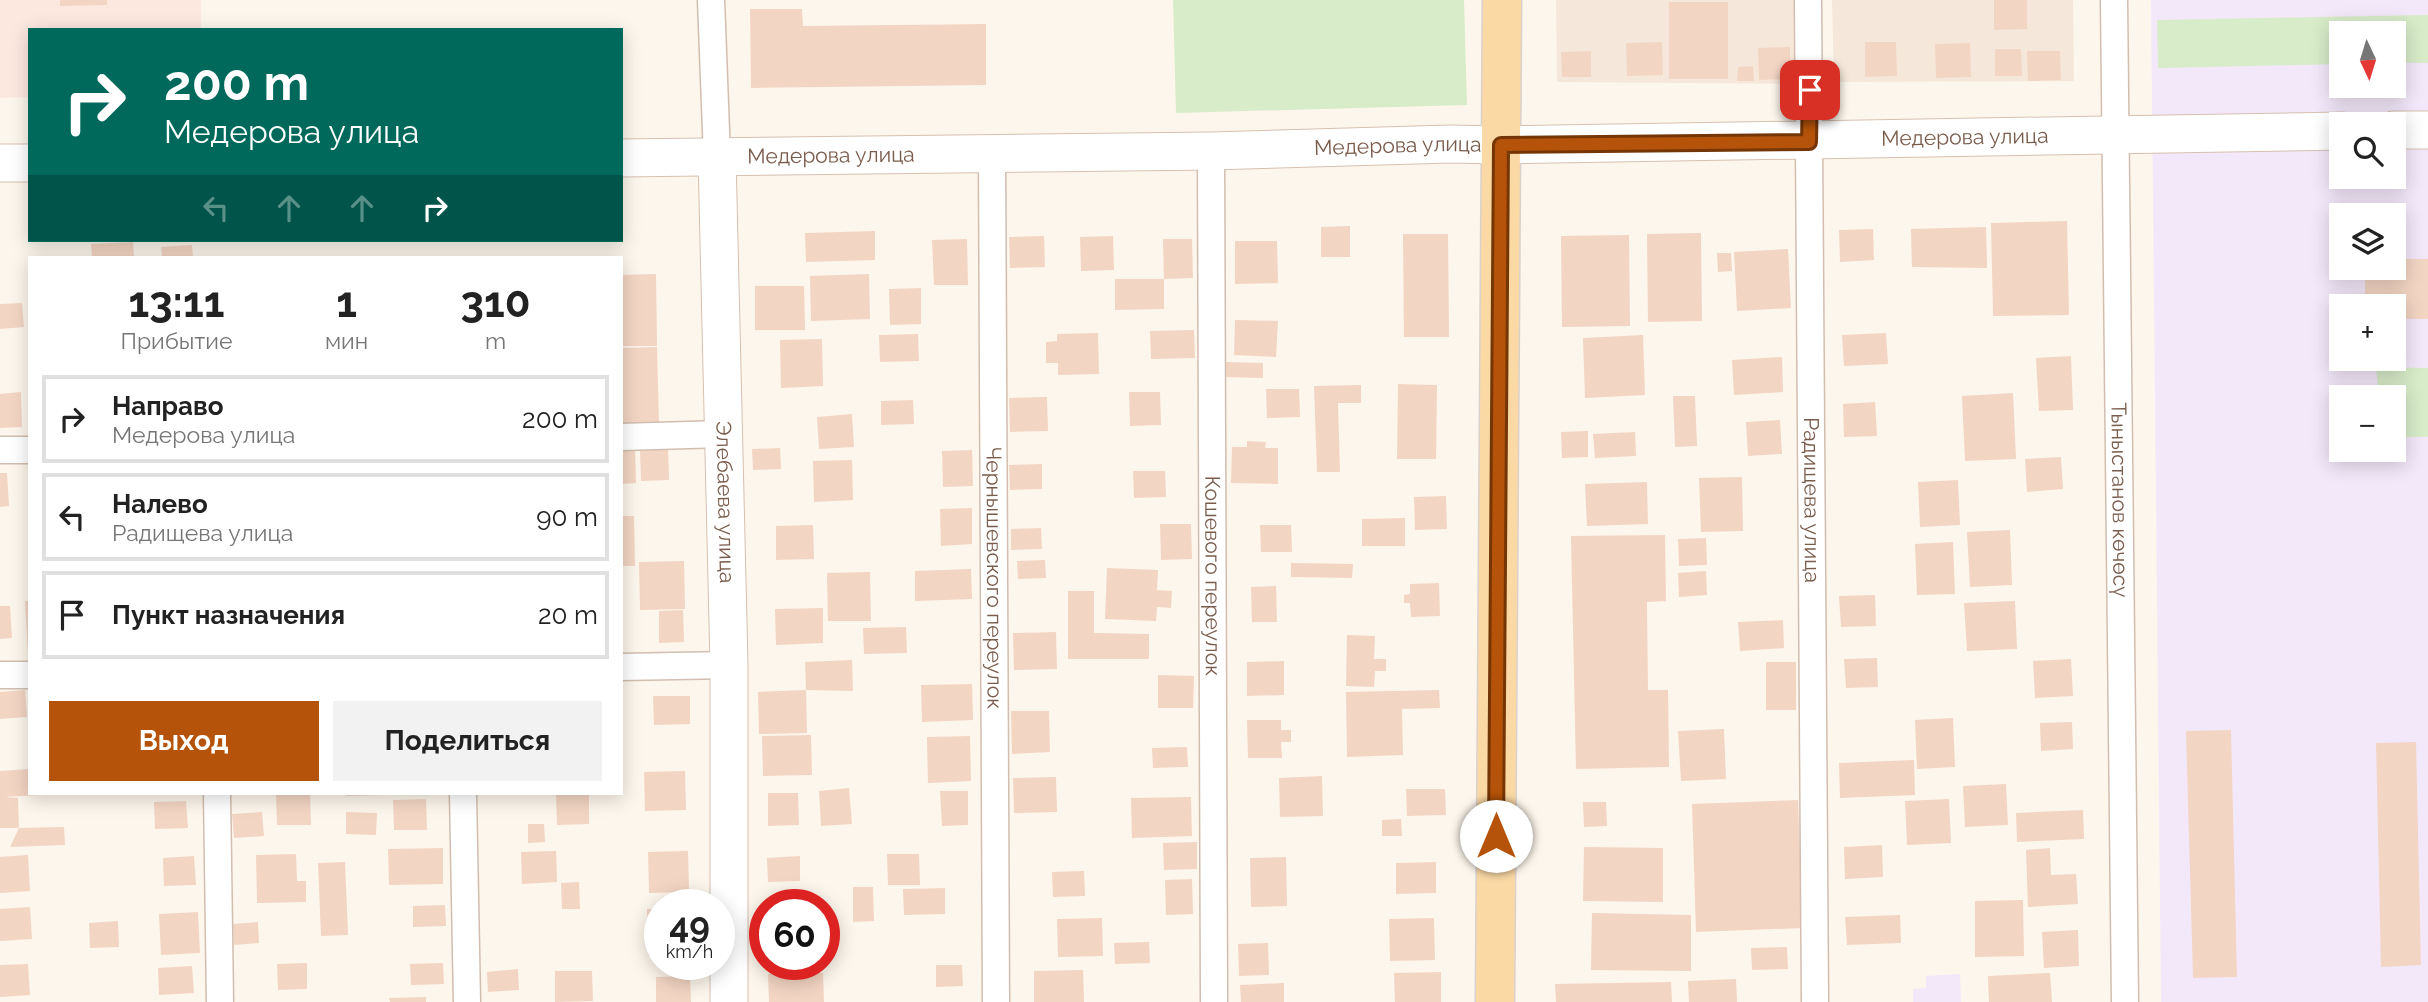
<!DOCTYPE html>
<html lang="ru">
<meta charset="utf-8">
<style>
:root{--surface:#fff;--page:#f2f2f2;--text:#222;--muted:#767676;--line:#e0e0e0;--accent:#b45309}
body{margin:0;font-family:Raleway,sans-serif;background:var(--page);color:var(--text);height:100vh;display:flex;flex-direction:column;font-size:26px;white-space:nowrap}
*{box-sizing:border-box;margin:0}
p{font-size:23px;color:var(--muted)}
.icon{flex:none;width:38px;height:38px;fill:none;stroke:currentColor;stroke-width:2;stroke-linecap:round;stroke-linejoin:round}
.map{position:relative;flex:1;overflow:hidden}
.panel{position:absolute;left:28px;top:256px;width:595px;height:539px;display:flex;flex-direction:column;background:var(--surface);border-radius:0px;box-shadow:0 4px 18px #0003}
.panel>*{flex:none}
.hud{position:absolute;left:28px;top:28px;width:595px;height:214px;border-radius:0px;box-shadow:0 4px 18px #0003;background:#00695c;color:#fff;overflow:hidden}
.needle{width:46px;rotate:176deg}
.tools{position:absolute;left:2329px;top:21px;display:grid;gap:14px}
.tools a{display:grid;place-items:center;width:77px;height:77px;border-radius:0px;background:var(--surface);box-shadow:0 4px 18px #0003;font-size:35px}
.speed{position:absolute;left:644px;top:889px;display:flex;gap:14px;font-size:35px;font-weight:700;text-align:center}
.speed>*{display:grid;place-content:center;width:91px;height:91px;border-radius:50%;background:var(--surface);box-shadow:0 4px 18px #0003;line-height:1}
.speed small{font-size:18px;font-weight:400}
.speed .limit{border:10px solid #d22;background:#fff;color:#111}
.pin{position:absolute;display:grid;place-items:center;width:60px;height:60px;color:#fff;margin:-30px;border-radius:14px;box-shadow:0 4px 10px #0006}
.me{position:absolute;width:77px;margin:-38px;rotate:0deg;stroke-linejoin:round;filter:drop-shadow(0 0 5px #0008)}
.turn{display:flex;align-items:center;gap:24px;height:147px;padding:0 21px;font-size:32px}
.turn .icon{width:91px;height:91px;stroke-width:2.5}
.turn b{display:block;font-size:49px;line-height:60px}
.lanes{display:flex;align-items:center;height:66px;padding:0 21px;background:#0003;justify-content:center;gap:35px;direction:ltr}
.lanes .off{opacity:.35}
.eta{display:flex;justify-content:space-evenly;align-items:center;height:119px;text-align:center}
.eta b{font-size:42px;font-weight:700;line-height:49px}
.cta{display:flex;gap:14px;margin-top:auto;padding:14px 21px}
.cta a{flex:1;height:80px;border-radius:0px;background:var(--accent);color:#fff;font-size:28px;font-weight:700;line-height:80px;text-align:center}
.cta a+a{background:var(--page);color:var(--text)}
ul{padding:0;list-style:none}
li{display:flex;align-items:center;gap:21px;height:88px;margin:0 14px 10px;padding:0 7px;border:4px solid var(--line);border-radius:0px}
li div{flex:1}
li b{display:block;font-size:26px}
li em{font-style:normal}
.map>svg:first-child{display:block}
.residential{fill:#f5e8da}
.commercial{fill:#fde8e0}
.education{fill:#f3e8fa;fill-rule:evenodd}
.green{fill:#d8ecc9}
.building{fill:#f3d5c3}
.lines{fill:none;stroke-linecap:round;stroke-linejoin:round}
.street-casing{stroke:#d1beb0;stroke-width:29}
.secondary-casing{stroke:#d6c0b0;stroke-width:39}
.primary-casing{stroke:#dad1cd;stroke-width:41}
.street{stroke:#fff;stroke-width:26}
.secondary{stroke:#fff;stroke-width:37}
.primary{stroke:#fbd9a5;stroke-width:38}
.route-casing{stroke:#753606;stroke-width:18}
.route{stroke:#b45309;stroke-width:12}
.labels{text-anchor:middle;stroke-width:7;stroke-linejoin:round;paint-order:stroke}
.street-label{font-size:21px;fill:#7a5c4d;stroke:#fffaf3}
</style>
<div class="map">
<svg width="2428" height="1002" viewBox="0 0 2428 1002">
<rect width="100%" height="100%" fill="#fdf6ec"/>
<!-- residential -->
<g class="residential">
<polygon points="1556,0 1797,0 1797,84 1557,82"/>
<polygon points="1832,0 2073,0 2074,81 1834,82"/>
</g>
<!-- commercial -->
<polygon class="commercial" points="0,0 201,0 201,30 30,30 30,97 0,98"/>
<!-- education -->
<g class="education">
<path d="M2151 0H2428V1002H2161ZM2342 33H2394V86H2342ZM2342 124H2394V177H2342ZM2342 215H2394V268H2342ZM2342 306H2394V359H2342ZM2342 397H2394V450H2342Z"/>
<polygon points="1960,974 1961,1002 1913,1002 1913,989 1926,988 1926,976"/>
</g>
<!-- green -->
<g class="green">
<polygon points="1173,0 1464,0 1467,105 1176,113"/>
<polygon points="2428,15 2428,63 2394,63 2394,33 2342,33 2341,64 2158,68 2157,20"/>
<polygon points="2376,367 2428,368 2428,437 2394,437 2394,397 2379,397"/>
</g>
<!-- building -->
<g class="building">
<polygon points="60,0 107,0 107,5 60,6"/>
<polygon points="1994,0 2027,0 2027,29 1994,30"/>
<rect x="1669" y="2" width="59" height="77"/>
<polygon points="750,9 802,9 803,26 986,24 986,85 751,88"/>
<polygon points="1662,42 1663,75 1627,76 1626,43"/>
<polygon points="1865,42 1896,42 1897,76 1865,77"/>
<polygon points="1970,43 1971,77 1936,78 1935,44"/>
<polygon points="1790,47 1790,79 1759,80 1758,48"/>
<polygon points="1995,49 2021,49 2022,76 1995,76"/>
<polygon points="1591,51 1591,77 1562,77 1561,52"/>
<polygon points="2027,51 2060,51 2061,80 2028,81"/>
<polygon points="1753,66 1754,81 1737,81 1738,67"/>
<polygon points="2067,221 2069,315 1993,316 1991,223"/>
<polygon points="1350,226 1350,257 1321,257 1321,227"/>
<polygon points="1986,227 1987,268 1912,267 1911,229"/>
<polygon points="1873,229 1874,260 1840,262 1839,230"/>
<polygon points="875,231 875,260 806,262 805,233"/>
<polygon points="1701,233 1702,321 1648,322 1647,234"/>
<polygon points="1403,234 1448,234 1449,337 1404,337"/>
<polygon points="1629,235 1630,326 1562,327 1561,236"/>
<polygon points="1044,236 1045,267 1010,268 1009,237"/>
<polygon points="1113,236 1114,270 1081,271 1080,237"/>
<polygon points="967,239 968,285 934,285 932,240"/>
<polygon points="1163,239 1192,239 1193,278 1164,279"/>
<polygon points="1235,241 1277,241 1278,283 1235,284"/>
<polygon points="133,242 134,257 92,257 91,244"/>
<polygon points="192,245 193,257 162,257 161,247"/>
<polygon points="1788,249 1791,308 1737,311 1734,252"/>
<polygon points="1717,253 1731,253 1732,271 1718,272"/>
<polygon points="2394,259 2428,259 2428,319 2394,319 2394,306 2365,306 2365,268 2394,268"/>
<polygon points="656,274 657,346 621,346 621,275"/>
<polygon points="869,274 870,319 811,321 810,276"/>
<polygon points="1115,279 1164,279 1164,309 1115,310"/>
<polygon points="755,286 804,286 805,330 755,330"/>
<polygon points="921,288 921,324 890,325 889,289"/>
<polygon points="22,303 24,327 0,329 0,304"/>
<polygon points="1235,320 1278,321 1276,357 1234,355"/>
<polygon points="1194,330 1195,358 1151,359 1150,331"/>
<polygon points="1098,333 1099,374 1058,375 1058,363 1046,363 1046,342 1057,341 1057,334"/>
<polygon points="1886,333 1888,364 1844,366 1842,335"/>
<polygon points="918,334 919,361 880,362 879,335"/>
<polygon points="1643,335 1645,395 1585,398 1583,338"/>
<polygon points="822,339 823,386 781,388 780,340"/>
<polygon points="657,347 659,423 621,424 621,348"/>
<polygon points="2071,356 2073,410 2039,411 2036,358"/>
<polygon points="1782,357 1783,392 1734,395 1732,360"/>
<polygon points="1225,362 1263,363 1263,378 1225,377"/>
<polygon points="1398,384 1437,385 1436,459 1397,459"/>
<polygon points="1361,385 1361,403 1338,403 1340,472 1317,472 1314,386"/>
<polygon points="1266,389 1299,389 1300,417 1267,418"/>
<polygon points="21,392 22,427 0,428 0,394"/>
<polygon points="1129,392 1160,392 1161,425 1130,426"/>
<polygon points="2013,393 2016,459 1965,461 1962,396"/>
<polygon points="1673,396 1695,396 1697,446 1675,447"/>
<polygon points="1047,397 1048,431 1010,432 1009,398"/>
<polygon points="913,400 914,424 881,425 881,401"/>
<polygon points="1875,402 1877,436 1844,437 1843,404"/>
<polygon points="852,414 854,447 819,449 817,417"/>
<polygon points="1780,420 1782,454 1748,456 1746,422"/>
<polygon points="1588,431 1588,457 1562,458 1561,432"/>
<polygon points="1635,432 1636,456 1595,458 1593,434"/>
<polygon points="1247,441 1266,442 1265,448 1278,448 1278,484 1231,483 1232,447 1247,447"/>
<polygon points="635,446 636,483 621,484 621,447"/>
<polygon points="668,448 669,480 641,481 640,449"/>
<polygon points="780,448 781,469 753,470 752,449"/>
<polygon points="972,450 973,486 943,487 942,451"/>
<polygon points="2061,457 2063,489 2027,492 2025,459"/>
<polygon points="852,460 853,500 814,502 813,461"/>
<polygon points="1042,464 1042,489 1010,490 1009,465"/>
<polygon points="1133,471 1165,471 1166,497 1134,498"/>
<polygon points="0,473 7,473 9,506 0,507"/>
<polygon points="1742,477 1743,531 1701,532 1699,478"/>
<polygon points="1958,480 1960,525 1920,527 1918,482"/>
<polygon points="1647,482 1648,524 1587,526 1585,484"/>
<polygon points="1446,496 1447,529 1415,530 1414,497"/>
<polygon points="972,508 972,544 941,546 940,509"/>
<polygon points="621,516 634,516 635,566 621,566"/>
<polygon points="1405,518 1405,546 1362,546 1362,519"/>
<polygon points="1160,524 1191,524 1192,559 1161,560"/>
<polygon points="813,525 814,559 776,560 776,526"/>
<polygon points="1260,525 1291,525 1292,552 1261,552"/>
<polygon points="1041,528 1042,549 1011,550 1011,529"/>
<polygon points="2010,530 2012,585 1970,587 1967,532"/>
<polygon points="1665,535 1666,601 1647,602 1648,690 1668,690 1669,767 1576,769 1571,536"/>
<polygon points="1706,538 1707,565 1679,566 1678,539"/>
<polygon points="1953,542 1955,594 1917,595 1915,544"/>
<polygon points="1045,560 1046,578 1018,579 1017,561"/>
<polygon points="684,561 685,609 640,610 639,562"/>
<polygon points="1291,563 1353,564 1352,578 1291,577"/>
<polygon points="1107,568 1158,570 1157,590 1172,591 1171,608 1157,607 1156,621 1105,619"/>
<polygon points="971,569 972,599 915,601 915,571"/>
<polygon points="1706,571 1707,595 1679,597 1678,573"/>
<polygon points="870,572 871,621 828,621 827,573"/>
<polygon points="1439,583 1440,616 1411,617 1410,603 1404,603 1404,595 1410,594 1410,584"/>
<polygon points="1276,586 1277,622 1252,622 1251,587"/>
<polygon points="1068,591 1094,591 1094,633 1149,634 1149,659 1068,659"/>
<polygon points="1875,595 1876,626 1841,627 1839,596"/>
<polygon points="25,601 30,601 30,654 28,654"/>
<polygon points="2015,601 2017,649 1967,651 1964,603"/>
<polygon points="0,606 10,606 12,638 0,639"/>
<polygon points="823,608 823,643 776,645 775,609"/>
<polygon points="683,610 684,642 659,643 659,611"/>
<polygon points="1783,620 1784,648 1740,651 1738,622"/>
<polygon points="906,627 907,653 864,654 863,628"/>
<polygon points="1056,632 1057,669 1014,670 1013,633"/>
<polygon points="1347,635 1375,636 1374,659 1386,659 1386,671 1375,671 1374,687 1346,686"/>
<polygon points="1877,658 1878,687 1846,688 1844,659"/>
<polygon points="2071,659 2073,696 2035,698 2033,661"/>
<polygon points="852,660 853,691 806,690 807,733 759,734 758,692 806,690 805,662"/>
<polygon points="1284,661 1284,695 1247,696 1247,662"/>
<rect x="1766" y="662" width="30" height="48"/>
<polygon points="1158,675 1194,676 1193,708 1158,708"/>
<polygon points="972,684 973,720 922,722 921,685"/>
<polygon points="25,690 27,717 0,719 0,692"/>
<polygon points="1439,690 1440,708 1402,709 1403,755 1347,757 1346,692"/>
<polygon points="653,696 690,696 690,724 654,725"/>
<polygon points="1011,711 1049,711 1050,752 1012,754"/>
<polygon points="1953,718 1955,767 1917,769 1915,720"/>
<polygon points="1247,720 1281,720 1281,730 1291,730 1291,742 1281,742 1282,758 1248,758"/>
<polygon points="2072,722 2073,749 2041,751 2040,723"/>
<polygon points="1724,729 1726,779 1681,781 1678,731"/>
<polygon points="2231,730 2237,977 2193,978 2186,731"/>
<polygon points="811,735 812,775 763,776 762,736"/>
<polygon points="970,736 971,781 928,783 927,737"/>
<polygon points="2416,742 2421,965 2381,967 2376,743"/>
<polygon points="1187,747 1188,767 1153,768 1152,748"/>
<polygon points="1914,760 1915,795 1840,798 1839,763"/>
<polygon points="30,769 30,793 40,793 40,795 5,797 18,798 19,828 0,828 0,771"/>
<polygon points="685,771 686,810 645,811 644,772"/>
<polygon points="1322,776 1323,816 1280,817 1279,778"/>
<polygon points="1056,777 1057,812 1014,813 1013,778"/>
<polygon points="2006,784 2008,825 1965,827 1963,786"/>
<polygon points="849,788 852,824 821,826 819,791"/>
<polygon points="1406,789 1445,789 1446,815 1407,816"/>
<polygon points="940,791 968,791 968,825 942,826"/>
<polygon points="276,793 310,793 311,825 277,825"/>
<polygon points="346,793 384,793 384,795 346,796"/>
<polygon points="556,793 589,793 589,824 557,825"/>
<polygon points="768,793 798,793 799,825 768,826"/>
<polygon points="1191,797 1192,836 1132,838 1131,798"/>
<polygon points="426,799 427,830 394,830 393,800"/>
<polygon points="1949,799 1951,843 1907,845 1905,801"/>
<polygon points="1798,800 1803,928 1696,932 1692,804"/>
<polygon points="186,801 188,828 155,829 154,802"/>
<polygon points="1583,802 1606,802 1607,826 1584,827"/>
<polygon points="2083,810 2084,839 2017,842 2016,813"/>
<polygon points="262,812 264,836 234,838 232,814"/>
<polygon points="346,812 377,813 376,835 346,834"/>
<polygon points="1401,819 1402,836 1382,836 1382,820"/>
<polygon points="528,824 544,824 545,842 528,843"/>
<polygon points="64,827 65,845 10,847 19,828"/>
<polygon points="1197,842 1197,869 1164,870 1163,843"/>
<polygon points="1882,845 1883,877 1845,879 1844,847"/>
<polygon points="1584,847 1663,848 1663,902 1583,901"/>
<polygon points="443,848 443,884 389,885 388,849"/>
<polygon points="2050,848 2051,875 2076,874 2078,904 2028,907 2026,850"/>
<polygon points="556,851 557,882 522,884 521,852"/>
<polygon points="688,851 689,892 649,893 648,852"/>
<polygon points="296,854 297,881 306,881 306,902 257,903 256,855"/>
<polygon points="887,854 919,854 920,885 888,885"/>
<polygon points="28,855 30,891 0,893 0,857"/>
<polygon points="194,856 196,885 164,886 163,858"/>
<polygon points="800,856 800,881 768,882 767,858"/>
<polygon points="1286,857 1287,906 1251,907 1250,858"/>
<polygon points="345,862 348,935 321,936 318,863"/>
<polygon points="1436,862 1436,893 1396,894 1396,863"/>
<polygon points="1084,871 1085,896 1053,897 1052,872"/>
<polygon points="1192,879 1193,914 1166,915 1165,880"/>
<polygon points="579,882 580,909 562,909 561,883"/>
<polygon points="853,887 873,887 874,921 853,922"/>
<polygon points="945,888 945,914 904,915 903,889"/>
<polygon points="2023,900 2024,956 1975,957 1975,901"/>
<polygon points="445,905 446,926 413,927 413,906"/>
<polygon points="30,907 32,939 0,941 0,909"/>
<polygon points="647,909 660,909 660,955 648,955"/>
<polygon points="198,912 200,953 161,955 159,914"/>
<polygon points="1592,913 1691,915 1691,971 1591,970"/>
<polygon points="1900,915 1901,943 1847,945 1845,917"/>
<polygon points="1102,918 1103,956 1058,957 1057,919"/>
<polygon points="1434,918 1435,960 1390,961 1389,919"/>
<polygon points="118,921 119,947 90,948 89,923"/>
<polygon points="258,922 259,943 234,945 233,924"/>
<polygon points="2078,930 2079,966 2044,968 2042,932"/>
<polygon points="1149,942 1150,963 1115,964 1114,943"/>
<polygon points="1268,943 1269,975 1239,976 1238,944"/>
<polygon points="1787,947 1788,969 1752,970 1751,948"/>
<polygon points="307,963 307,989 278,990 277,964"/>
<polygon points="443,963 444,984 411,985 410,964"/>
<polygon points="28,964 30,995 0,997 0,965"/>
<polygon points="936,965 962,965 963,986 936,987"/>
<polygon points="192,966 194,993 159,995 158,968"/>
<polygon points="518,969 519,990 488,992 487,972"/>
<polygon points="1083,970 1084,1002 1034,1002 1034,971"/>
<polygon points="555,971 592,971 593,1001 555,1002"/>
<polygon points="1441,972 1441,1002 1395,1002 1394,973"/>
<polygon points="823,973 824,1002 769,1002 768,974"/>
<polygon points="2050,973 2052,1002 1989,1002 1988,976"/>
<polygon points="690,976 691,1002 656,1002 656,977"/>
<polygon points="1736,979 1737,1002 1689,1002 1688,981"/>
<polygon points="1671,982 1672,1002 1556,1002 1555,984"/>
<polygon points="1284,983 1284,1002 1241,1002 1240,985"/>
<polygon points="426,997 426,1002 390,1002 389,998"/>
</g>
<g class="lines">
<!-- street casing -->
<g class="street-casing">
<g id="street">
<polyline points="711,0 717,157"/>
<path id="s1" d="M1808 0 1815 1002"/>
<path id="s2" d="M2114 0 2125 1002"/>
<path id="s3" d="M1211 151 1214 1002"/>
<path id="s4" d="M992 153 996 1002"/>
<polyline points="621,437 723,434"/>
<polyline points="0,450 30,450"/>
<polyline points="621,667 729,665"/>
<polyline points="0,675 30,675"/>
<polyline points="217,793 220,1002"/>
<polyline points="463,793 467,1002"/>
</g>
</g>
<!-- secondary casing -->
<g class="secondary-casing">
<g id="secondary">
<polyline points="2394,130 2428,130"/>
<path id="s5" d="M717 157 729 665V1002"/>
<path id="s6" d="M621 158 1211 151 1450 144 1501 145 2342 131"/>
<polyline points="0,163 30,163"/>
</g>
</g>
<!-- primary casing -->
<g class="primary-casing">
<polyline id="primary" points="1495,1002 1502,0"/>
</g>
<!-- street -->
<use href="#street" class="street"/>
<!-- secondary -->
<use href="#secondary" class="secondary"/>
<!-- primary -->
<use href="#primary" class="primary"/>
</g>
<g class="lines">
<!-- route casing -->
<g class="route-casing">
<polyline id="route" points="1496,836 1501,145 1809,142 1810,90"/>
</g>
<!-- route -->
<use href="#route" class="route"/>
</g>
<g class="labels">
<!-- street labels -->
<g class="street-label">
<text dy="7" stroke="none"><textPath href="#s6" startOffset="1344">Медерова улица</textPath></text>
<text dy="7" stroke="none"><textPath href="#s6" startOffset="777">Медерова улица</textPath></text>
<text dy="7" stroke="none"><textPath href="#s6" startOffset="210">Медерова улица</textPath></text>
<text dy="7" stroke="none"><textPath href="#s5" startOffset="345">Элебаева улица</textPath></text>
<text dy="7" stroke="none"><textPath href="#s1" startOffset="500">Радищева улица</textPath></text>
<text dy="7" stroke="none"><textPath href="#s2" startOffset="500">Тыныстанов көчөсү</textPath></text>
<text dy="7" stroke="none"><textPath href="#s3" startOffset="425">Кошевого переулок</textPath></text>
<text dy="7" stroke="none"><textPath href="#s4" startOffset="425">Чернышевского переулок</textPath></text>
</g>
</g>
</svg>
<div class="tools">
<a><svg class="needle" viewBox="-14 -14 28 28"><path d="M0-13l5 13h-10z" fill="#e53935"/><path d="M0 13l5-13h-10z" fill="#767676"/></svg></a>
<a><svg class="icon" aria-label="search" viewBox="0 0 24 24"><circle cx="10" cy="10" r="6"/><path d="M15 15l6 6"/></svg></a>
<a><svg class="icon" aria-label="layers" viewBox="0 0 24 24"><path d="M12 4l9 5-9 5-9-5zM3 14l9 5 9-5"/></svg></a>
<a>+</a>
<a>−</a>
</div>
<div class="speed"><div>49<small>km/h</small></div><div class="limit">60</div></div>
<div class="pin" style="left:1810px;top:90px;background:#d93025"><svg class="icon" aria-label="arrive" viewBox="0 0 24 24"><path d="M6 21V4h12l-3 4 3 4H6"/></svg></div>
<svg class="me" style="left:1496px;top:836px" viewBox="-20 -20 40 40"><circle r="19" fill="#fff"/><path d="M0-13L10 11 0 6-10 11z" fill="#b45309"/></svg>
<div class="hud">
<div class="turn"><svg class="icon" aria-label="right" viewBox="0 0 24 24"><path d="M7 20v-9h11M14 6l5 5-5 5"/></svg><div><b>200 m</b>Медерова улица</div></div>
<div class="lanes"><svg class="icon off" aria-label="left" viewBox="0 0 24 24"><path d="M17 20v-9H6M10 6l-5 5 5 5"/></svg><svg class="icon off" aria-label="ahead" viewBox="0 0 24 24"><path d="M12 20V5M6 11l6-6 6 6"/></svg><svg class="icon off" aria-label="ahead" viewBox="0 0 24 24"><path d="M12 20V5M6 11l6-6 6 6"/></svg><svg class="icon" aria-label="right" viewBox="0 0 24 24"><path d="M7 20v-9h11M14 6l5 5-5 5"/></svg></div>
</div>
<section class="panel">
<div class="eta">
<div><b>13:11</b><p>Прибытие</p></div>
<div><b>1</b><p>мин</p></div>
<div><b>310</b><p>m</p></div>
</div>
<ul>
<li><svg class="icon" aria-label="right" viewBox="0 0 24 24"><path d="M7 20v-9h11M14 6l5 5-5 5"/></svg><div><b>Направо</b><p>Медерова улица</p></div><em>200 m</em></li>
<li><svg class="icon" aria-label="left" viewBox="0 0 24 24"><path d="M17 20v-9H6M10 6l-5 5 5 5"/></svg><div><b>Налево</b><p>Радищева улица</p></div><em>90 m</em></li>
<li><svg class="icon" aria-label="arrive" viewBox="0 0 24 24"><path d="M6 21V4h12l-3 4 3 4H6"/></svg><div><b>Пункт назначения</b></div><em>20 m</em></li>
</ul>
<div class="cta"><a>Выход</a><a>Поделиться</a></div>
</section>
</div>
